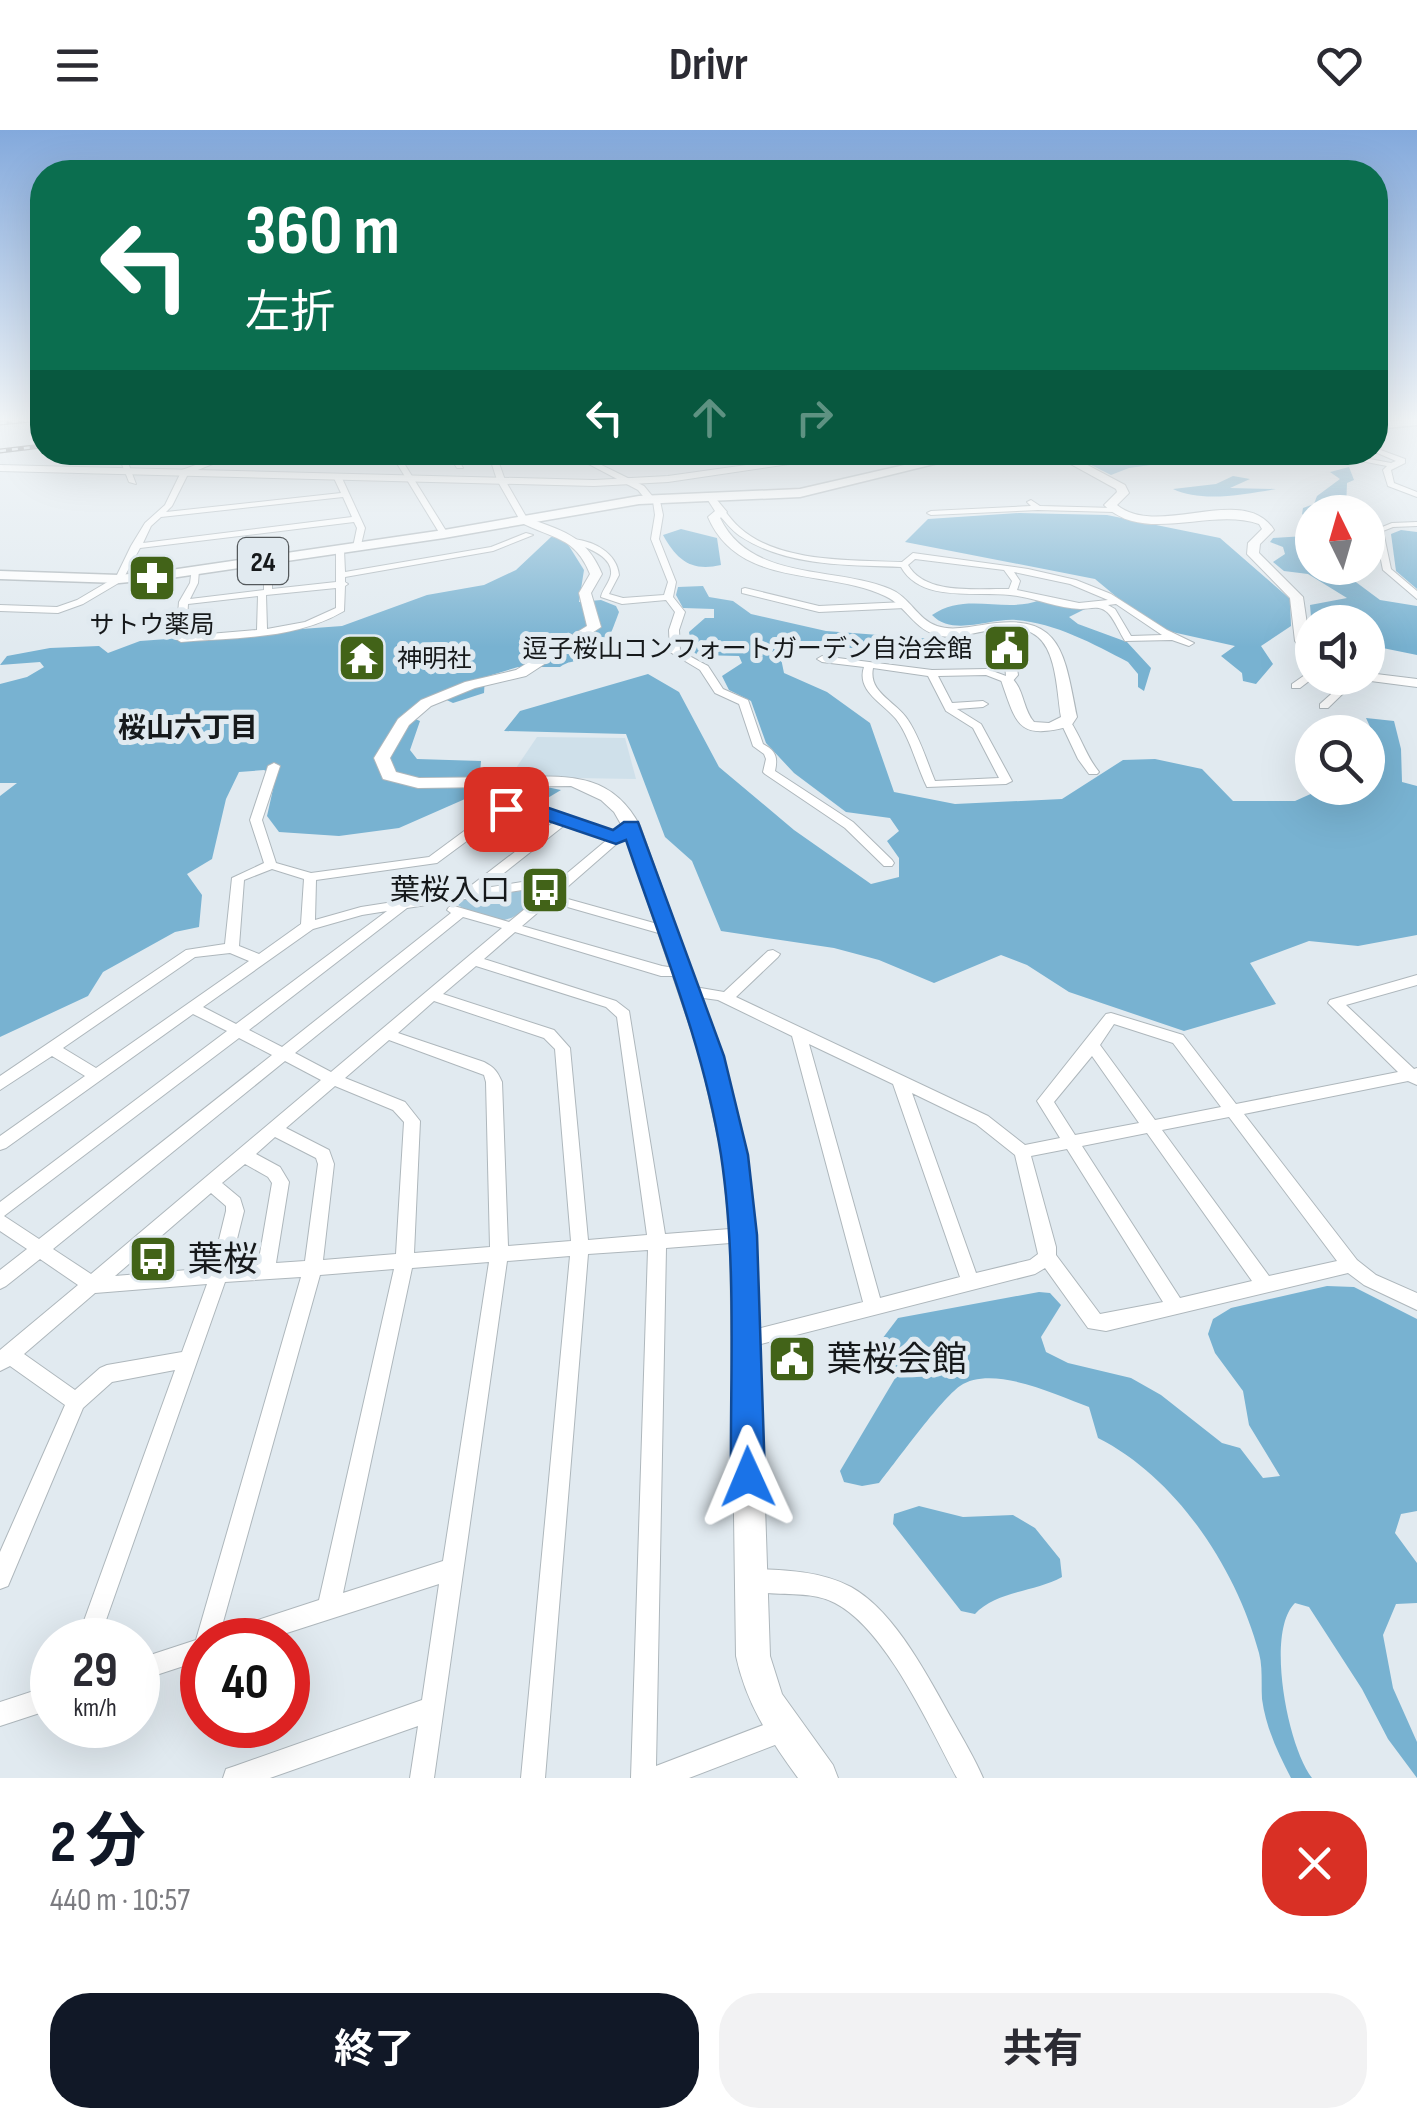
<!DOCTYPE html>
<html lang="ja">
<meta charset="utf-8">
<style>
:root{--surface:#fff;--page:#f2f2f3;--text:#2b2b33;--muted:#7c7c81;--accent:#111827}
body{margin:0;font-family:"Sofia Sans Condensed","Noto Sans JP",sans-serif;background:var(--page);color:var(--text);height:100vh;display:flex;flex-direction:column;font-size:38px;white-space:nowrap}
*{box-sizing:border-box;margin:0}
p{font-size:32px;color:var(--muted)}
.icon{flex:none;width:55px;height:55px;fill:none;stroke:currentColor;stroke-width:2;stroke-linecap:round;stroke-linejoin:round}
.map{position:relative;height:1648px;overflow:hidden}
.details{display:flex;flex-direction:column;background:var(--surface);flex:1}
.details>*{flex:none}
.banner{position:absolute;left:30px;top:30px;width:1358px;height:305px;border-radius:40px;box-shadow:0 10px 40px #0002;background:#0b6e4f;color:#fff;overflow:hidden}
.needle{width:65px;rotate:355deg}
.buttons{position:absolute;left:1295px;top:365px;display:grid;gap:20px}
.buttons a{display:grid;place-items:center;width:90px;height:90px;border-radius:50%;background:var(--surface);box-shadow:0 10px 40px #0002;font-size:50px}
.speed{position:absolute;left:30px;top:1488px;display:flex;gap:20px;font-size:50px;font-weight:700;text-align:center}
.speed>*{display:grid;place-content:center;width:130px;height:130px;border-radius:50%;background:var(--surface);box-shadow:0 10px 40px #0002;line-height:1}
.speed small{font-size:25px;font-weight:400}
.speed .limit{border:15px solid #d22;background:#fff;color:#111}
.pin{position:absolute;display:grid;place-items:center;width:85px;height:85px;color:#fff;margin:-42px;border-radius:20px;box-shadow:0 5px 15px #0006}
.me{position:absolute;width:110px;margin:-55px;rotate:359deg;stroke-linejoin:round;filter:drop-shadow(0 0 8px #0008)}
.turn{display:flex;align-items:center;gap:35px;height:210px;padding:0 50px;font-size:45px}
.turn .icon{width:130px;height:130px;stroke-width:2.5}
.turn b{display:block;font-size:70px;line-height:85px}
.lanes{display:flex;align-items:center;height:95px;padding:0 50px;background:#0003;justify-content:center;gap:50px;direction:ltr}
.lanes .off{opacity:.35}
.round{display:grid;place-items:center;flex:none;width:105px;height:105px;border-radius:40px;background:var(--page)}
.head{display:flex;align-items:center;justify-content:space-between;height:170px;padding:0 50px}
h1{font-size:60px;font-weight:700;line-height:75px;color:var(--accent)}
.cta{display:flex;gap:20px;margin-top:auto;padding:20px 50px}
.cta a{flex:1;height:115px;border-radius:40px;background:var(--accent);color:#fff;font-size:40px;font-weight:700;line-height:115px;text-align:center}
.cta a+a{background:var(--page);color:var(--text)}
header{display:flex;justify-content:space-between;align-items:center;height:130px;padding:0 50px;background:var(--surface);font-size:45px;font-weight:700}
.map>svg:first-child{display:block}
.built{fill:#cfe0ea}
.green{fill:#9dc5db}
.forest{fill:#78b2d1}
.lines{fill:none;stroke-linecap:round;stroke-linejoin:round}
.river{fill:#8d99cb;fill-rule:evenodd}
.street-casing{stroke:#aeb7bc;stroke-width:2}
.secondary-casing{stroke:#aeb7bc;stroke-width:2}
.primary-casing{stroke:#aeb7bc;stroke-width:3}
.street{fill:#fff;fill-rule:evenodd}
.secondary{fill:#fff;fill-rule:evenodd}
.primary{fill:#fff;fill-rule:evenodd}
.rail-casing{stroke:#505558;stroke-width:5}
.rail{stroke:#e1eaf0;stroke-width:2.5;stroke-dasharray:6;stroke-linecap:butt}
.route{fill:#1a73e8;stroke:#114b97;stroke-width:2.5}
.labels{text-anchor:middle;stroke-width:10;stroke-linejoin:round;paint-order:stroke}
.far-poi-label{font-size:25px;fill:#16191b;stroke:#e1eaf0}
.shield{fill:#e1eaf0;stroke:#53585b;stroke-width:2.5}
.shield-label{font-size:28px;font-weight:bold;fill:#16191b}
.far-neighbourhood-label{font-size:28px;font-weight:bold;fill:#16191b;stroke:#e1eaf0}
.poi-label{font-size:30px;fill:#16191b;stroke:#e1eaf0;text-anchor:end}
.near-poi-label{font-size:35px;fill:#16191b;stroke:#e1eaf0;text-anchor:start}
</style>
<header><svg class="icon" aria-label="menu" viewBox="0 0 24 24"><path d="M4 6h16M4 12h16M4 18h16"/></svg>Drivr<svg class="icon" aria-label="heart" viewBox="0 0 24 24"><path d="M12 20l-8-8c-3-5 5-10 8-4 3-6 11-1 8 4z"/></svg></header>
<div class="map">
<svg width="1417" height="1648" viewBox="0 0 1417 1648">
<rect width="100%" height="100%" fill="#e1eaf0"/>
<!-- built -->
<polygon class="built" points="537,607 625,608 636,649 510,647"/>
<!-- green -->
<path class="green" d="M542 758 544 764C512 792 498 802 458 775L465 769Z"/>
<!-- forest -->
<g class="forest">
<polygon points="1109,325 1162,326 1172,332 1129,338 1111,345 1083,331"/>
<polygon points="1349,337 1354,350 1347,353 1346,378 1312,382 1312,392 1302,384 1303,378 1314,374 1317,366 1340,349 1330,342"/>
<path d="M1233 346 1250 349 1230 358 1276 359C1245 364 1202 373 1173 359L1216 354Z"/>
<polygon points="1019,383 1107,385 1220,408 1290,469 1291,496 1261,516 1273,534 1256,554 1243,551 1242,543 1221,526 1235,516 1172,502 1142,488 1095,449 905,412 928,389"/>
<path d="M681 399 717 408 721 435C691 442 677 430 663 405Z"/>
<polygon points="1401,400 1417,402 1417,459 1396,441 1391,404"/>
<polygon points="1305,406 1303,411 1312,413 1312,438 1337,438 1380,470 1417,476 1417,525 1368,515 1368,492 1312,492 1312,499 1310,475 1347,468 1308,444 1284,441 1273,432 1285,424 1283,417 1270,412 1273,408"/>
<path d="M551 407 564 408 584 440 579 472 601 470 616 476 619 482C611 503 607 520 584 529 574 532 568 531 560 537H518L485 547 484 563 453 573 436 565 403 584 420 591 410 620 417 629 481 631 480 643 561 660 546 669H465L399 698 339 706 279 702 267 686 276 646 264 640 239 642 226 669 212 729 187 744 202 765 199 797 175 802 103 842 88 866 0 907V666L17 653H0V554L27 547 44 537 40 532 0 535 7 526 50 518 99 516 108 523 140 511 342 496 427 465 484 455 516 440Z"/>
<polygon points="703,456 709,467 733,471 751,484 826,501 945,510 963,524 778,514 784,543 827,562 870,593 894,662 955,674 1062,669 1123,630 1155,629 1202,639 1233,671 1295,671 1324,658 1368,658 1372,601 1366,588 1394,591 1401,619 1402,652 1417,656 1417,805 1358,816 1309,811 1250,833 1276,874 1184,901 1069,862 1027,835 1001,825 934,853 879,830 834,818 721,801 692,731 665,707 626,604 504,601 520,581 648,544 679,562 719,637 794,700 871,754 899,747 899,728 887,711 899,701 890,688 846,682 794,643 766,613 751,571 729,560 722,546 742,533 739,526 698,525 692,521 689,502 705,488 714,488 714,479 683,478 676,465 678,457"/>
<path d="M1040 470 1087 478 1069 487 1078 494 1127 512 1151 538 1144 561 1138 557V544L1128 532C1094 514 1055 493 1016 490 990 488 953 507 932 485 966 461 1005 484 1040 470Z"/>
<path d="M1327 1156 1354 1157 1417 1189V1381L1401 1384 1395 1403 1417 1433V1473L1396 1474 1383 1505 1393 1558 1417 1612V1648L1388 1609 1362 1559 1309 1477 1295 1473C1265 1502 1288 1618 1312 1648H1291C1278 1623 1266 1598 1262 1569 1261 1554 1263 1538 1259 1523 1236 1438 1177 1348 1098 1308L1089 1277C1057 1265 992 1234 960 1256 941 1269 896 1332 879 1353L862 1356 844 1352 840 1341 897 1245 893 1234 878 1225 879 1213 898 1188 1039 1162 1050 1163 1061 1175 1041 1207 1046 1222 1068 1233 1131 1248 1161 1265 1222 1313 1240 1318 1263 1348 1280 1346 1249 1295 1243 1261 1215 1223 1208 1204 1213 1189 1231 1178Z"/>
<path d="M919 1376 963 1387 1013 1385 1035 1398 1060 1429 1062 1447C1035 1462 996 1461 975 1484L961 1481 893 1394 894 1384Z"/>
</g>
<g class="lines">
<!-- river -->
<polygon class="river" points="1396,287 1417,287 1417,292"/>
<!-- street casing -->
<g class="street-casing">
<g id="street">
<polygon points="1408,287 1417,287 1417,291 1409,288"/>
<polygon points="1375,318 1405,329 1405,333 1391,340 1394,353 1417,362 1417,367 1388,356 1383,340 1387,336 1314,322 1332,322 1391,333 1396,331 1375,322"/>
<polygon points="117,322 124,322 136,354 129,352"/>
<path d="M231 322H242L188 344 172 376 166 382 341 363 333 346 337 344 341 346 365 398 360 419 353 417 357 398 354 392 140 418 122 451 83 474 58 483 0 481V475L57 477 77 470 116 447 131 416 145 393 165 375 182 340ZM343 367 352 387 143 413 151 396 161 387Z"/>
<polygon points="390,322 397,322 448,404 447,406 440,404"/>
<polygon points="447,322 454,322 463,338 457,338"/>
<polygon points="488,322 495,322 505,350 528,390 527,392 521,392 497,350"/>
<path d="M566 322H575L644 356 653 367 659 366 663 385 659 409 676 452 673 467 685 482 679 500 680 521 708 536 723 559 748 570 763 614C776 621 778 627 775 641L853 692 892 730 894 733 892 736H884L845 698 765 644 763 642 766 629 764 624 753 616 739 574 715 563 700 540 670 522 669 500 675 482 666 470 622 474 601 467C602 460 610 452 611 444 613 426 586 417 573 413V409C594 411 617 423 619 445L609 464 623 468 664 465 668 452 651 409 655 385 653 371H647L638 360Z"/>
<polygon points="610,322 631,322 682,330 757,322 787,322 682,334"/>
<polygon points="1031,370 1040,376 1114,378 1118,380 1114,382 1038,380 931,385 927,383 931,381 1031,376 1027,372"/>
<path d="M718 380H724C729 386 734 393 740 398 779 433 853 430 902 432L913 423 1028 439 1076 450 1111 464 1167 500 1194 513 1189 516 1172 510 1125 511C1120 503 1115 491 1109 484 1100 474 1091 479 1080 479 1056 478 1033 467 1010 465 976 461 921 473 901 437 848 435 787 437 740 406 731 400 725 391 718 384ZM915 429 1004 440 1012 451 1009 459C978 458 926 466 908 435ZM1014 442 1070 454 1108 470 1079 473 1017 460 1020 451ZM1116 474 1162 505 1131 506 1115 479 1108 475Z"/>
<polygon points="1417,392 1417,396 1393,397 1383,401 1391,439 1417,461 1417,469 1383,440 1375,400 1392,393"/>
<path d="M526 403 533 405 493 421 345 447V452L348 454 345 456 344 481C295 510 236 507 181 512L176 509 179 472 190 453 192 438 199 440 198 453 190 469 264 460V430L268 427 272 430V459L336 452V420L340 418 344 420 345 442 491 417ZM336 458V478L305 492 267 499 266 465ZM258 466 257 500 186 506 188 474Z"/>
<polygon points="745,458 819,476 905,472 910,475 905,478 819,482 742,463 742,459"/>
<path d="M1008 511 1013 514 1018 545 1012 552H1004L986 545 938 546 952 573 983 571 988 574 983 577 957 579 981 594 1012 651 1006 654 927 657C917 637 910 607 896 589 883 573 856 561 864 537L822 532 817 529 822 526 932 540 987 539 1006 546 1003 514ZM873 538 928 546 946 581 973 598 999 648 935 651C927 632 920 608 908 590 896 571 868 563 873 538Z"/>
<polygon points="1312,540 1313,548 1300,558 1292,558 1292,554"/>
<polygon points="1349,548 1359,548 1328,578 1320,578 1320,574"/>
<path d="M1066 590 1070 591C1081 607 1086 626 1099 642L1097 644H1089L1078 629 1061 593Z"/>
<path d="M274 633 280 636 262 690 276 733 311 743 429 727 494 679 515 673 537 676 615 703 627 693H635L637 696 557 766 672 798 674 801 672 804H662L550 772 522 796 662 836 687 840 689 843 687 846H661L515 802 484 829 616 871 629 881 665 1104 743 1098 749 1100 752 1105 749 1110 743 1112 666 1118 656 1636 784 1587 793 1590 796 1599 793 1608 689 1648H631L648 1120 588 1124 545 1648H521L570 1126 507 1131 434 1648H410L418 1596 270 1648H223L226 1639 235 1636 422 1570 439 1454 265 1510H219L222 1502 230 1499 319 1470 394 1139 320 1145 218 1510H202V1530L138 1551V1529L196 1510 301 1147 225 1152 99 1510H77L175 1240 112 1252 83 1278 8 1456 0 1459V1422L65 1275 10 1236 0 1241V1220L78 1155 40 1129 6 1156 0 1159V1140L27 1119 0 1101V1072L227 901 193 884 6 1018 0 1020V1006L85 946 52 926 0 960V946L186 820 225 814 232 748 264 733 250 690 268 636ZM515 681 531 682 555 691 464 761 361 777 315 790 316 750 437 733 502 685ZM566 694 608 709 565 745 485 758ZM272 739 304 749 301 794 259 824 239 816 244 750ZM554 755 509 792 454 776 449 777 447 780 451 783 282 917 249 900 407 778ZM387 781 236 894 203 877 313 799 362 785ZM463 787 502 798 331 942 295 923ZM230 823 249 831 96 938 63 918 195 827ZM476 836 606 877 617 887 647 1105 588 1110 570 918 554 900 443 864ZM434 871 544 908 555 919 571 1111 508 1116 502 952C497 941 495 938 484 932L398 903ZM239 908 272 925 39 1109 4 1086ZM389 910 484 945 486 952 490 1117 414 1123 420 991 405 972 345 948ZM285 931 321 950 91 1144 53 1119ZM335 956 393 980 404 992 396 1124 323 1130 334 1034 329 1020 286 998ZM275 1007 316 1028 318 1034 305 1131 276 1133 289 1052 280 1037 256 1024ZM245 1034 268 1047 272 1053 258 1135 230 1137 244 1081 240 1068 222 1053ZM211 1063 226 1076V1081L212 1138 115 1146ZM489 1132 443 1431 343 1463 412 1138ZM207 1154 182 1222 107 1235 100 1238 75 1260 24 1224 95 1163Z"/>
<path d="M773 820 780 824 778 827 736 867 988 986 1025 1015 1060 1008 1037 971 1106 884 1111 883 1183 905 1236 974 1398 942 1328 873 1330 870 1417 845V855L1346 875 1414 939 1417 938V955L1408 951 1244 984 1357 1130 1376 1145 1417 1163V1180L1364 1155 1348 1143 1106 1201 1088 1198 1045 1138 1035 1144 745 1218 738 1216 736 1210 738 1204 745 1202 863 1172 792 906 718 870 689 866 682 861 689 856 724 862 768 821ZM1114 894 1173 913 1221 977 1155 990 1100 915ZM809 914 893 954 960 1147 880 1168ZM1092 926 1139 993 1075 1005 1054 972ZM912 963 976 994 1015 1025 1038 1124 1030 1130 976 1143ZM1229 987 1337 1131 1269 1146 1162 1000ZM1147 1003 1252 1151 1180 1168 1082 1016ZM1067 1019 1163 1172 1100 1184 1056 1125V1117L1031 1026Z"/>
<path d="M752 1439C785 1440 821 1441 851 1457 896 1482 929 1549 954 1593 964 1611 975 1629 983 1648H957C930 1598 886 1499 835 1473 806 1458 771 1469 744 1458L741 1450 744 1442Z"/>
<polygon points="52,1555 52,1579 0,1596 0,1572"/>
</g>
</g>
<!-- secondary casing -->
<g class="secondary-casing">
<g id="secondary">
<polygon points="0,287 25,287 0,291"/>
<polygon points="840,322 871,322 668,352 594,356 0,341 0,335 594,350 668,346"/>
<path d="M1049 322H1063L1125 355 1129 363 1117 375C1158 409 1244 352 1274 400L1260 414 1259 423 1303 467 1312 528 1307 527 1295 511 1290 468 1247 424 1248 413 1262 399 1259 394C1210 377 1144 415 1104 375L1117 362 1116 359Z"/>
<path d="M712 364 727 382 720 388C751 452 836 436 890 459 910 467 917 489 937 496 951 501 968 497 982 495 1062 481 1064 522 1077 587L1071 596C1018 610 1017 596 1001 550L1008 546C1024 554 1022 579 1034 592L1049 593 1061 587C1057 564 1057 523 1038 507 1012 485 969 511 940 506 913 500 907 476 885 466 827 438 739 459 708 387L715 381 706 367Z"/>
<path d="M524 387C561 400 586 405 602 444L591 463 601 497 526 546 475 558 431 576 409 595 390 628 396 642 419 648C450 648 481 647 512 647 566 646 611 641 640 696L722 926 746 1025 756 1105 770 1526 782 1564 833 1635 838 1648H798C770 1610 746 1573 736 1526L730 1105 722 1025 700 926 622 696 614 682 601 670 571 656 418 658 383 649 374 628 398 589 421 570 465 552 516 540 587 496 579 463 590 444C575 406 552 409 520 392L518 390Z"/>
<polygon points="1368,543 1417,549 1417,557 1363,550 1361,548 1368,548"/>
</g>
</g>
<!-- primary casing -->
<g class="primary-casing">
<g id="primary">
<polygon points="1417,289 1417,295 1375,299 1375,293"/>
<polygon points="961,322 983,322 800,367 639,374 444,408 171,448 119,453 0,449 0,441 119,445 171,440 444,400 639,366 800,359"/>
</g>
</g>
<!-- street -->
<use href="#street" class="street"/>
<!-- secondary -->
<use href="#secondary" class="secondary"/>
<!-- primary -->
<use href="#primary" class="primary"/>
<!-- rail casing -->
<g class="rail-casing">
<g id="rail">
<polyline points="0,293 42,289"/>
<polyline points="0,321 42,316"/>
</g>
</g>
<!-- rail -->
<use href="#rail" class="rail"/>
</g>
<!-- sky -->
<linearGradient id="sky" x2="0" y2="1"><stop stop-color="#83a9dc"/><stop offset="0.56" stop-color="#f2f6f8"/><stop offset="1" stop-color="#f2f6f8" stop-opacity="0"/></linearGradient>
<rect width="1417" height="517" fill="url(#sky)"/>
<!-- route -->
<path class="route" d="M506 673 540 675 613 700 624 692H638L724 926 748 1025 757 1105 765 1347 760 1359 748 1364 736 1359 731 1347C730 1241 737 1131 721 1025 704 917 661 813 626 710L616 714 531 685 499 683V675Z"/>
<!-- icons -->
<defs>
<g id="pharmacy-square" transform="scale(2.5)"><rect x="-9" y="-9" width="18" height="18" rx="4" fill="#426318" stroke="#e1eaf0"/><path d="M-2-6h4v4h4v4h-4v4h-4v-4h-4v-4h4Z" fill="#fff"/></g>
<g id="civic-square" transform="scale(2.5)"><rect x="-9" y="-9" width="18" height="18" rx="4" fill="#426318" stroke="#e1eaf0"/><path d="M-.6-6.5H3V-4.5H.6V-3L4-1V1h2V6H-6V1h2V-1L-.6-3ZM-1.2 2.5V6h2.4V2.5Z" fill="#fff"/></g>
<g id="temple-square" transform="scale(2.5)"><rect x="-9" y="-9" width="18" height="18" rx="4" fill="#426318" stroke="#e1eaf0"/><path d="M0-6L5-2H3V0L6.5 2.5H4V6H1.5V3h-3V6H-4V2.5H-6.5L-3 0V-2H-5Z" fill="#fff"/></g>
<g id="bus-square" transform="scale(2.5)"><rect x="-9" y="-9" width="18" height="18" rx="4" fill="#426318" stroke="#e1eaf0"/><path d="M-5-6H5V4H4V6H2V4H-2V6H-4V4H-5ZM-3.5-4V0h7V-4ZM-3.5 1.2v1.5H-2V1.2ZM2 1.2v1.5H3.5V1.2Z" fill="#fff"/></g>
</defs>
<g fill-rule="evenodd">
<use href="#pharmacy-square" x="152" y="448"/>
<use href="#civic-square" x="1007" y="518"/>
<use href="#temple-square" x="362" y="528"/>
<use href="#bus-square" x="545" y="760"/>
<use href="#bus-square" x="153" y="1129"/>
<use href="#civic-square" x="792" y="1229"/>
</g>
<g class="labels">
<!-- far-poi labels -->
<g class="far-poi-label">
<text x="152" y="503">サトウ薬局</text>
<text x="972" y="527" text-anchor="end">逗子桜山コンフォートガーデン自治会館</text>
<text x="397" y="537" text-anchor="start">神明社</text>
</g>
<!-- shield labels -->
<rect class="shield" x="238" y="408" width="50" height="46" rx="8"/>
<g class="shield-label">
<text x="263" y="441">24</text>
</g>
<!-- far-neighbourhood labels -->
<g class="far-neighbourhood-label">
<text x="188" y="607">桜山六丁目</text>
</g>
<!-- poi labels -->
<g class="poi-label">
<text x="510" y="770">葉桜入口</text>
</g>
<!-- near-poi labels -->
<g class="near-poi-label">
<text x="188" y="1141">葉桜</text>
<text x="827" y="1241">葉桜会館</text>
</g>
</g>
</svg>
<div class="buttons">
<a><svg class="needle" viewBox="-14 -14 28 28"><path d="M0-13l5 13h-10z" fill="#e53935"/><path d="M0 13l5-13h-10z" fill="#7c7c81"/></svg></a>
<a><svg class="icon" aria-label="sound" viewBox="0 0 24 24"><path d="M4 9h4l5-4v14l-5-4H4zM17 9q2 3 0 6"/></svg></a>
<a><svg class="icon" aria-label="search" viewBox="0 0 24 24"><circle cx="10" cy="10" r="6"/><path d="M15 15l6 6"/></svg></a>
</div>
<div class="speed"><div>29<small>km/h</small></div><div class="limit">40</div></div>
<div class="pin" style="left:506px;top:679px;background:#d93025"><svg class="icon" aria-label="arrive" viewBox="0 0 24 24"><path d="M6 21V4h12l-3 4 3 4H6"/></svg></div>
<svg class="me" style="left:748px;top:1347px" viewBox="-20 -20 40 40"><path d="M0-17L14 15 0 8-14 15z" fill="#1a73e8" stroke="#fff" stroke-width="4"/></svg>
<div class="banner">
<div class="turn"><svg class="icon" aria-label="left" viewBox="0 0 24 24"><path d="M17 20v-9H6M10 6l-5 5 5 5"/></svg><div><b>360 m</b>左折</div></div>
<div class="lanes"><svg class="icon" aria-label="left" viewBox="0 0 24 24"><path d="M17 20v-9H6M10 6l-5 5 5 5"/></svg><svg class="icon off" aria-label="ahead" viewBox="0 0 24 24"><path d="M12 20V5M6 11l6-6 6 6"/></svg><svg class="icon off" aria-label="right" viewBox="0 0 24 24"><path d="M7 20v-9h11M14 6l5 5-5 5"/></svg></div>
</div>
</div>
<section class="details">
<div class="head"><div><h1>2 分</h1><p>440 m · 10:57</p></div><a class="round" style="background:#d93025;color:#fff"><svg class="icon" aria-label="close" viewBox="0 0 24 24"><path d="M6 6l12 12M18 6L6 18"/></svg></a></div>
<div class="cta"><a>終了</a><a>共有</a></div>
</section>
